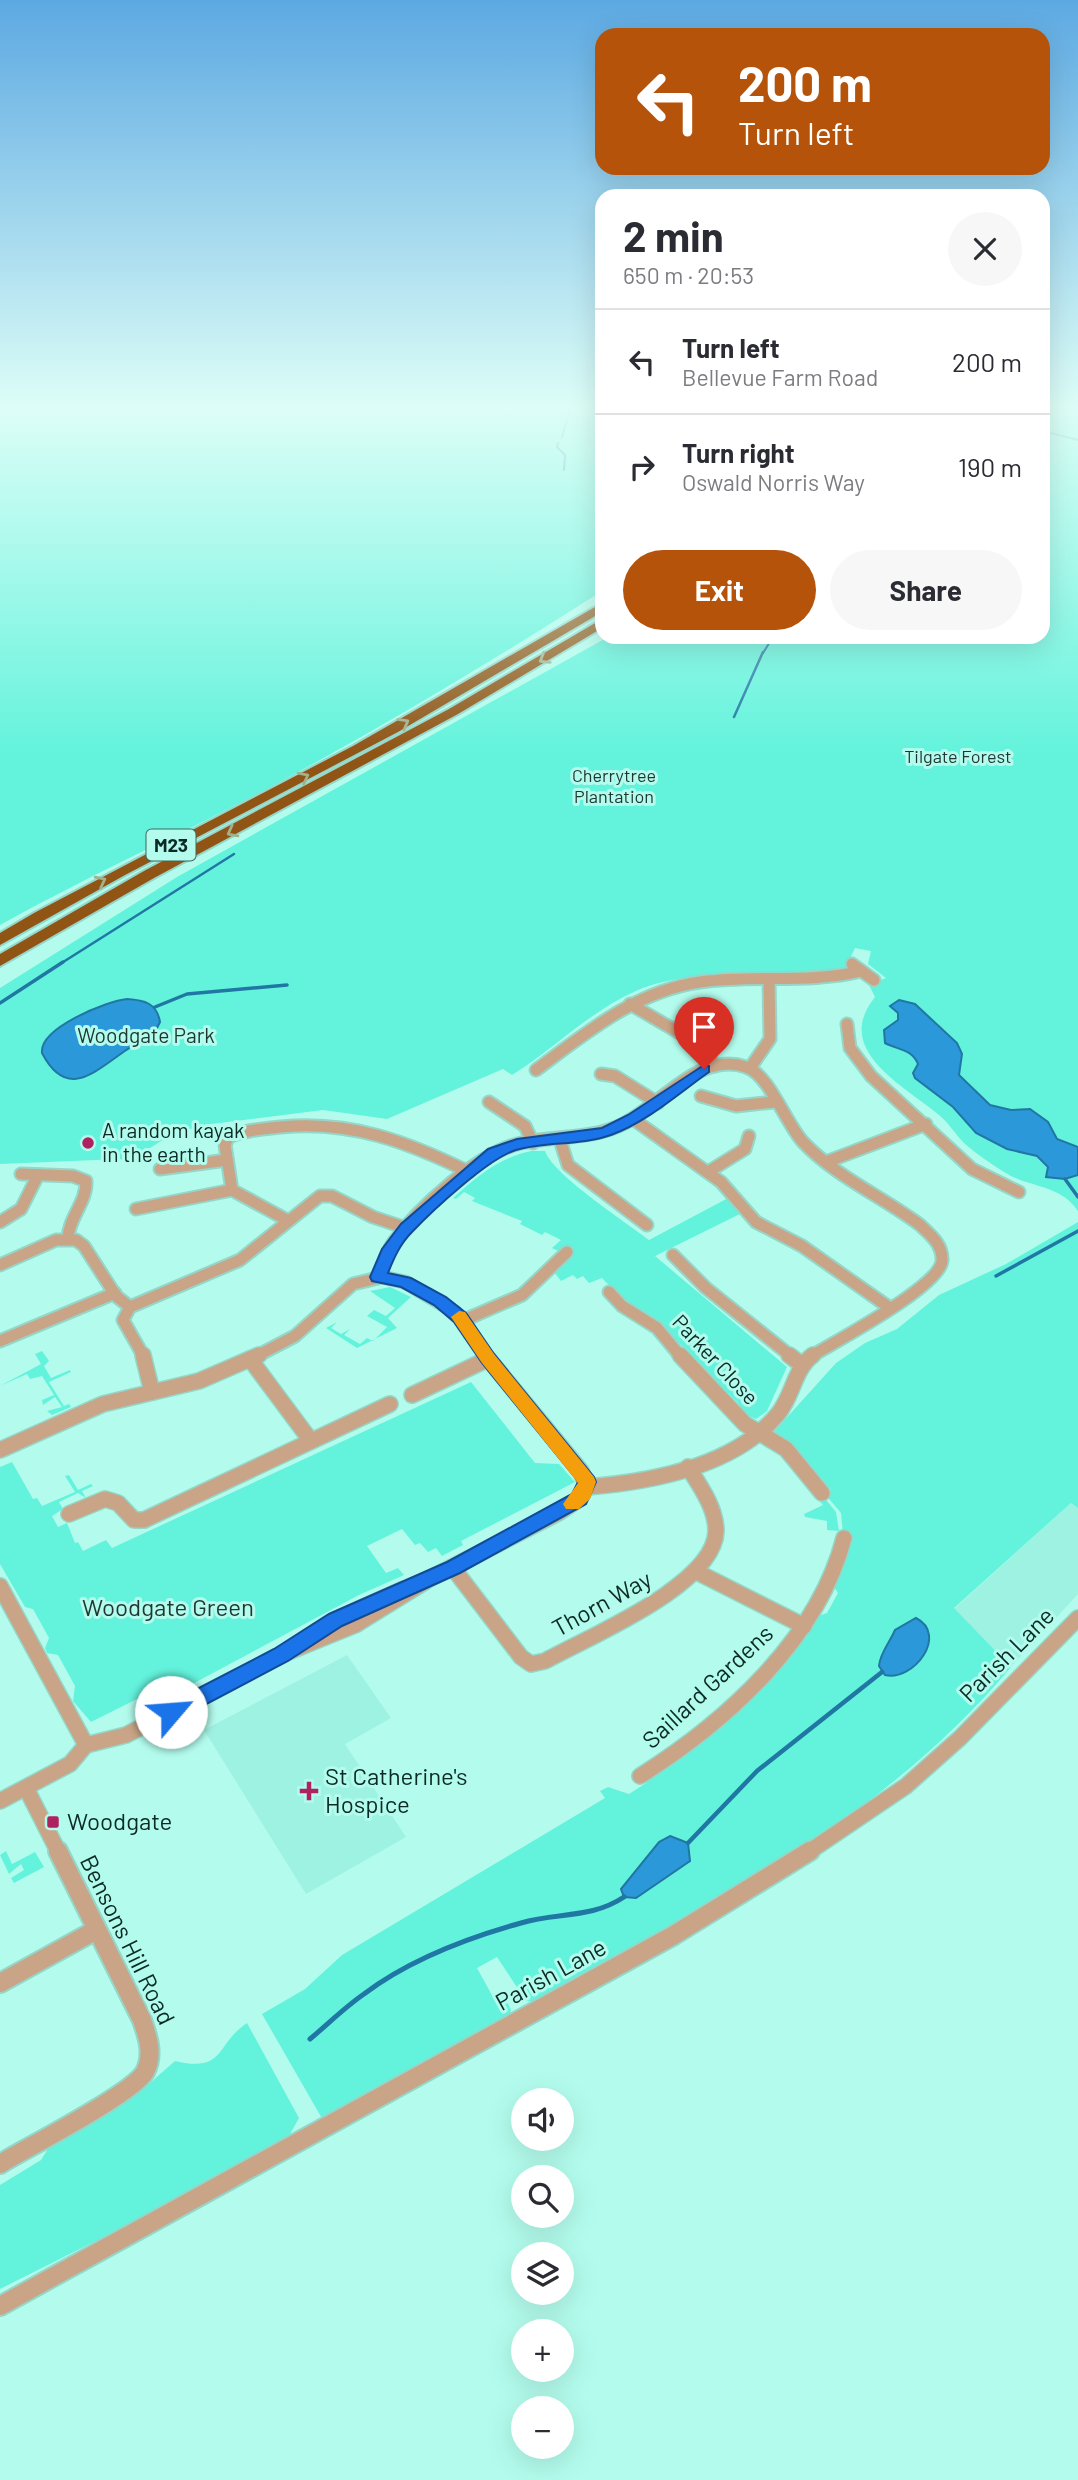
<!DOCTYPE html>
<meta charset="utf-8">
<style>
:root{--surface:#fff;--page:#f7f7f7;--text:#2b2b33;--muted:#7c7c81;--line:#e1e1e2;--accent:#b45309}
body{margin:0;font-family:Barlow,sans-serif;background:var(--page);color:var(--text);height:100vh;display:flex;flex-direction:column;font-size:26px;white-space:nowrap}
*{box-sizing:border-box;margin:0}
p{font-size:23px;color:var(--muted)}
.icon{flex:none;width:38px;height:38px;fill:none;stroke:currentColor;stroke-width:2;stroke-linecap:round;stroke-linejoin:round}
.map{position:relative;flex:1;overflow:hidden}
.drawer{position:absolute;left:595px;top:189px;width:455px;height:455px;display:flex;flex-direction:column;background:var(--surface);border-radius:21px;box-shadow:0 7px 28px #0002}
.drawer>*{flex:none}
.banner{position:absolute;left:595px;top:28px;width:455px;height:147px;border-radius:21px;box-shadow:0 7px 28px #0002;background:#b45309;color:#fff;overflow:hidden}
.controls{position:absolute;left:511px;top:2088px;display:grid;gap:14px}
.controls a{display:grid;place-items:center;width:63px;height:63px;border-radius:50%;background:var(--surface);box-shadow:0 7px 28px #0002;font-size:35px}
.pin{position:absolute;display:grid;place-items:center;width:60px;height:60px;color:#fff;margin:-72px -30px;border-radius:50% 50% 50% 0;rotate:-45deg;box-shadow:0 0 7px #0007}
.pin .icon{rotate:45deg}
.me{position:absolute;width:77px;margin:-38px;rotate:63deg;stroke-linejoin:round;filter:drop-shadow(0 0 5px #0008)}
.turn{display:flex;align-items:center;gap:24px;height:147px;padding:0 28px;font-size:32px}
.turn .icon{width:91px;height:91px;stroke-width:2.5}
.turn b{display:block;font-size:49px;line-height:60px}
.round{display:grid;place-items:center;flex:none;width:74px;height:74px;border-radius:37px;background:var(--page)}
.summary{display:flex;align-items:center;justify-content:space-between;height:119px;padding:0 28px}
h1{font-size:42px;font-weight:700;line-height:52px}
.button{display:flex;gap:14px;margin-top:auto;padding:14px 28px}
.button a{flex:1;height:80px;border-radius:42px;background:var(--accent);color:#fff;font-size:28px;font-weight:700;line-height:80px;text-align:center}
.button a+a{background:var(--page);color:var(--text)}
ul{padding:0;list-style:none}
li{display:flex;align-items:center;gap:21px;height:105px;padding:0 28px;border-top:2px solid var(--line)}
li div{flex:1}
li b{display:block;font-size:26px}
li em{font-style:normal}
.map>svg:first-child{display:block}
.built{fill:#9ef2e1}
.green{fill:#63f3dc}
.water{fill:#2b98d9;stroke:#2177a3;stroke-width:2}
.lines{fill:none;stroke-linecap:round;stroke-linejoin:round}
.stream-far4{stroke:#2177a3;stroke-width:2}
.stream-far3{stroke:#2177a3;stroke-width:2.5}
.stream-far2{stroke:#2177a3;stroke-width:3.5}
.stream-far1{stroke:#2177a3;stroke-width:4.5}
.stream{stroke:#2177a3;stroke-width:5}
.minor-far2-casing{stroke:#95d6c9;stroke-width:15}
.minor-far1-casing{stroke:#95d6c9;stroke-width:18}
.minor-casing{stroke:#95d6c9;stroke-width:22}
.highway-casing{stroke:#95d6c9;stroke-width:4}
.minor-far2{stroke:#c9a486;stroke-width:11}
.minor-far1{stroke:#c9a486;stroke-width:15}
.minor{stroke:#c9a486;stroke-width:18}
.highway{fill:#905415;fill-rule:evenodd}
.oneway{stroke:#a3b08c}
.route{fill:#1a73e8;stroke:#114b97;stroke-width:2}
.slow{fill:#f59e0b}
.poi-dot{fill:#ae225f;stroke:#b3fced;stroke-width:2.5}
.labels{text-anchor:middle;stroke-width:6;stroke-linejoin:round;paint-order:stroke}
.far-park-label{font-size:18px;fill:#1e3732;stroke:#b3fced}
.shield{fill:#b3fced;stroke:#3d6961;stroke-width:2}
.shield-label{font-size:19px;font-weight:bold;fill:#0b2a25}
.park-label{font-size:21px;fill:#1e3732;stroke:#b3fced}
.poi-label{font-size:21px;fill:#0b2a25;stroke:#b3fced;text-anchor:start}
.street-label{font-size:21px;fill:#0b2a25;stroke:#b3fced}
.near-street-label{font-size:24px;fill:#0b2a25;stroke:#b3fced}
.near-park-label{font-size:24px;fill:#1e3732;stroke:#b3fced}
.near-poi-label{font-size:24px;fill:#0b2a25;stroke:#b3fced;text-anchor:start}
</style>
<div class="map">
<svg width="1078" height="2480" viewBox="0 0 1078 2480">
<rect width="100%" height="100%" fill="#b3fced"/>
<!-- built -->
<g class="built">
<polygon points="1071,1503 1078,1508 1078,1594 1011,1667 954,1609"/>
<polygon points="347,1655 391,1718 345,1744 406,1837 306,1894 204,1730"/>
</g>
<!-- green -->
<g class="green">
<path d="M0 407H602V591C496 659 389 723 278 783 187 832 91 874 0 925Z"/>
<path d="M1043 407H1078V1211C1060 1184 1029 1188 1004 1172 990 1163 976 1154 964 1143 955 1134 949 1123 939 1115 903 1085 832 1050 875 997L869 985 886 978 868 964 871 951 855 948 846 967 839 971C781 973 688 968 636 991 590 1011 554 1049 512 1075L503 1069 387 1119 323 1110 203 1125 169 1136 128 1162 120 1159 0 1164V988L177 877 608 637H1043Z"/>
<path d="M531 1151H545C553 1175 626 1222 649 1240L730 1197 742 1213 655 1256 787 1367 767 1411 756 1419 741 1413 738 1403 722 1387 713 1385 687 1349C675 1343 670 1329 659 1322 636 1308 621 1299 602 1278L589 1283 583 1276 577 1279 573 1275 561 1281 554 1272 557 1266 570 1258 573 1247 558 1251 552 1248 561 1240 545 1232 542 1235 520 1224 522 1221 472 1201 475 1198 464 1192 456 1199 453 1198C478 1176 498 1158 531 1151Z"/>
<path d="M1078 1222V1508L1071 1503 954 1608 1011 1667C885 1818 707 1908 538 2002L526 2001 497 1957 477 1968 493 1997 503 1993 511 2010 509 2017 324 2122 262 2014 305 1989 342 1955 605 1798 600 1791 608 1787 629 1794 646 1783 645 1780C707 1747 773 1670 818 1616L827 1613 838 1593 834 1587 849 1546 843 1535 841 1513 825 1494 831 1490 791 1446 771 1435 836 1363 865 1343 897 1329 939 1295 1006 1264Z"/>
<polygon points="390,1287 411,1297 388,1318 397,1328 357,1348 326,1328 337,1322 331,1328 341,1334 350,1329 344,1335 360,1344 367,1338 373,1341 387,1327 367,1316 374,1310 386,1316 395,1308 370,1291"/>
<polygon points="42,1351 49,1361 44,1366 51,1378 70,1370 71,1372 49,1382 64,1406 69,1404 71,1407 52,1415 47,1411 62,1407 55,1397 43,1405 42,1400 54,1395 42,1376 30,1379 27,1374 0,1386 41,1364 35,1354"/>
<polygon points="471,1382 535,1463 559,1464 575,1482 461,1541 463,1545 442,1556 436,1548 428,1552 420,1543 415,1545 402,1529 367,1546 386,1573 398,1568 404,1575 359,1595 183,1689 164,1694 159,1688 91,1722 73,1701 75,1686 58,1655 47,1653 45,1648 49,1638 33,1609 25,1607 0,1564 0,1467 12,1462 33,1499 37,1498 42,1506 75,1492 65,1476 69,1475 78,1490 91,1484 93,1486 82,1491 86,1498 78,1493 59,1502 63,1509 52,1516 58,1527 67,1523 75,1543 78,1542 83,1551 106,1540 112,1548"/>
<polygon points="822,1495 836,1512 839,1531 827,1530 827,1521 805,1517 804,1514 823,1505 817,1498"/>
<polygon points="6,1851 12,1864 35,1852 44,1867 14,1883 11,1878 24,1870 21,1864 9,1874 0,1855"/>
<path d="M247 2023 299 2118 289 2136 265 2156 0 2289V2185L41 2160 51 2144 143 2089 175 2061C226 2073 215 2044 247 2023Z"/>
</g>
<!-- water -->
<g class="water">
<path d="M127 999C144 1000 157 1003 160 1022L155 1032C145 1040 133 1045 122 1053 92 1074 66 1099 42 1053 39 1028 107 1001 127 999Z"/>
<path d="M899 1000 915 1004 957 1043 962 1054 959 1075 990 1105 1011 1110 1030 1109 1048 1122 1057 1139 1078 1147V1175L1065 1179 1046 1177 1048 1167 1037 1156 1007 1149 976 1133 953 1107 915 1078 913 1073 918 1064C912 1049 898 1050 885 1043L884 1030 898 1020V1013L890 1006Z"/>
<path d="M916 1618C949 1635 913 1682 885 1675L879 1666C880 1653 890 1642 895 1630Z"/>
<polygon points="670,1836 688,1843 690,1861 636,1898 624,1897 621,1889 659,1842"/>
</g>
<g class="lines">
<!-- stream-far4 -->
<g class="stream-far4">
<polyline points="1051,433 1078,440"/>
<polyline points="562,437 571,407"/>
<polyline points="558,443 557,447 565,455 564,470"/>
<polyline points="763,653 773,637"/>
</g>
<!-- stream-far3 -->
<g class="stream-far3">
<polyline points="734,717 763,652"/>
<polyline points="60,964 234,854"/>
</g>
<!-- stream-far2 -->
<g class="stream-far2">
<polyline points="0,1003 63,962"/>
<polyline points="155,1007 187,994 287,985"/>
<polyline points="1065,1179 1078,1197"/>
<polyline points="996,1276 1078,1231"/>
</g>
<!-- stream-far1 -->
<polyline class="stream-far1" points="688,1843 757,1771 882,1672"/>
<!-- stream -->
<path class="stream" d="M310 2039C328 2024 345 2007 364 1994 409 1960 467 1938 521 1923 557 1912 591 1919 624 1897"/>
<!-- minor-far2 casing -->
<g class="minor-far2-casing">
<g id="minor-far2">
<polyline points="852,964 874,980"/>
<polyline points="630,1004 702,1046 715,1066"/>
<polyline points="847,1024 850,1048 871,1076 972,1169 1019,1192"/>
<polyline points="750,1068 770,1039 769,980"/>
<path d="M536 1070C586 1033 636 991 700 982 754 974 808 984 861 971"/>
<polyline points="601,1074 615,1076 658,1103"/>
<polyline points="701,1096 736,1106 774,1102"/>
<polyline points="489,1102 525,1126 533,1143"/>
<polyline points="633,1119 721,1182 756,1222 802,1246 890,1308"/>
<polyline points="560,1140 568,1165 647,1225"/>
<polyline points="826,1162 926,1124"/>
<polyline points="160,1169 227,1160"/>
<polyline points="708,1172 745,1149 749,1136"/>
<path d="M21 1174 73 1176 86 1181C87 1202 69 1217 68 1238"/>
<polyline points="136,1209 232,1190"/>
<path d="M287 1220 232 1190 225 1145 228 1137C245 1130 263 1129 281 1127 350 1120 408 1142 469 1172"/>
<polyline points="0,1222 21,1209 38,1175"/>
<polyline points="673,1255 706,1288 792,1357"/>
<polyline points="0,1265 56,1240 76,1240 84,1246 116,1296 130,1307"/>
<path d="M378 1277C382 1266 386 1253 393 1243 418 1208 479 1152 521 1143 556 1135 593 1140 625 1123 662 1104 699 1051 746 1067 769 1074 786 1124 803 1142 836 1177 883 1197 920 1225 931 1235 943 1245 942 1261 939 1287 836 1341 810 1357"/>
<polyline points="609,1292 622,1306 657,1328 681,1357"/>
<polyline points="462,1321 522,1295 567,1252"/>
<polyline points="0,1341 115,1293"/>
<polyline points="144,1357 123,1320 130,1307 240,1260 320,1196 332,1196 373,1217 406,1228"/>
<polyline points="255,1357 295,1336 353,1284 382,1277 405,1282 455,1312 486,1357"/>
</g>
</g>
<!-- minor-far1 casing -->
<g class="minor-far1-casing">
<g id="minor-far1">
<polyline points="143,1355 152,1392"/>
<polyline points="485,1355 581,1471 587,1487"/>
<polyline points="680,1355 745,1424 786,1449 822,1493"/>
<polyline points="789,1355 802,1365"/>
<polyline points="250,1359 311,1441"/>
<polyline points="412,1395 488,1359"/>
<polyline points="0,1450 103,1404 199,1381 259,1355"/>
<path d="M587 1487C651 1482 735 1466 778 1414 793 1396 794 1369 813 1355"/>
<polyline points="69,1514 105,1499 118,1503 134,1520 144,1520 390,1404"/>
<path d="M453 1568 521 1657 531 1664 545 1661C588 1637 715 1585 716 1531 716 1508 700 1486 688 1467"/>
<polyline points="695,1571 804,1626"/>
<polyline points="421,1583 558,1513 579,1499 587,1487"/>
<polyline points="0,1586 86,1745 70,1764 0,1801"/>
<polyline points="299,1643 335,1620 404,1589"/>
<polyline points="86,1745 126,1735 281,1655 355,1625 426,1581"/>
<path d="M640 1776C726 1722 818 1639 844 1538"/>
<polyline points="26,1788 59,1853"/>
<polyline points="807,1853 906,1786 960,1738 1078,1618"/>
</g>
</g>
<!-- minor casing -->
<g class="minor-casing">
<g id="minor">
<polyline points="0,1983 96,1930"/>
<path d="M0 2164C28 2147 132 2094 145 2072 154 2055 148 2037 142 2020L58 1851"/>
<polyline points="0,2306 674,1935 810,1851"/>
</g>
</g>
<!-- highway casing -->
<g class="highway-casing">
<g id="highway">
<polygon points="602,603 602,612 398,732 125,875 0,945 0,933 34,913 353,746"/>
<polygon points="602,619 602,628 458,714 154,878 0,966 0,954 144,871 449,709"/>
</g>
</g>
<!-- minor-far2 -->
<use href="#minor-far2" class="minor-far2"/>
<!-- minor-far1 -->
<use href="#minor-far1" class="minor-far1"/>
<!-- minor -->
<use href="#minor" class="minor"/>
<!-- highway -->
<use href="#highway" class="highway"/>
</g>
<!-- one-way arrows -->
<defs><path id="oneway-chevron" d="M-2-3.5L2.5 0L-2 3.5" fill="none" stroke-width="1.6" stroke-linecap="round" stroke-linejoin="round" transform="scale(1.75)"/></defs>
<g class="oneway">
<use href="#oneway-chevron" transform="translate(544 659) rotate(149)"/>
<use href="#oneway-chevron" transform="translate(404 723) rotate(-29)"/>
<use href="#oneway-chevron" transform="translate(304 777) rotate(-27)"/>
<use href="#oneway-chevron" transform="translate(232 832) rotate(152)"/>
<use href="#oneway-chevron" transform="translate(101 881) rotate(-27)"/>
</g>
<!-- sky -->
<linearGradient id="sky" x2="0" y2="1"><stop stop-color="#5ca9e2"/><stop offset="0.54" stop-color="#ddfef7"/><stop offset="1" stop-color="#ddfef7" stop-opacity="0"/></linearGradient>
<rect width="1078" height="754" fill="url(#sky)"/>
<!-- route -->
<path class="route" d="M704 1065 709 1066V1072C678 1094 647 1122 611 1135 580 1146 547 1141 516 1150 489 1158 433 1210 412 1232 400 1244 394 1258 388 1273L411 1278 446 1297 466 1313 494 1354 594 1477 596 1482 586 1504 460 1573 342 1626 288 1661 178 1719 171 1721 164 1719 161 1712 164 1706 274 1649 329 1614 447 1562 572 1494 578 1482 574 1476 482 1363 454 1322 434 1305 401 1287 372 1281 370 1277 382 1249 401 1224 488 1149 517 1139 602 1128 628 1115Z"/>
<!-- slow -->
<polygon class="slow" points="459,1311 465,1312 494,1354 594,1477 596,1482 590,1499 579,1509 566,1509 563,1504 578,1483 482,1363 451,1317"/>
<!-- markers -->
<g class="poi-dot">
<circle cx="88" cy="1143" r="7"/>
<path d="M305.5 1780.5h7v7h7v7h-7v7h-7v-7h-7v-7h7z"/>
<rect x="46" y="1815" width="14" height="14" rx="3.5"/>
</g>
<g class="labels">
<!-- far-park labels -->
<g class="far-park-label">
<text x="958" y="763">Tilgate Forest</text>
<text x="614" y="782">Cherrytree<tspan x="614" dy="21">Plantation</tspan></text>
</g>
<!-- shield labels -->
<rect class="shield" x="146.5" y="829.5" width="49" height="31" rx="5"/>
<g class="shield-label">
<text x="171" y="852">M23</text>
</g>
<!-- park labels -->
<g class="park-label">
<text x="146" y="1043">Woodgate Park</text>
</g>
<!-- poi labels -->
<g class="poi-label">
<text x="102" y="1138">A random kayak<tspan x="102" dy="24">in the earth</tspan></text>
</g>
<!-- street labels -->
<g class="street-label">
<text transform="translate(715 1360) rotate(47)" y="7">Parker Close</text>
</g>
<!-- near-street labels -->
<g class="near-street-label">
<text transform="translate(602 1604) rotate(-29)" y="8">Thorn Way</text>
<text transform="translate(1007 1655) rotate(-45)" y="8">Parish Lane</text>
<text transform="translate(708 1687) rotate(-43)" y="8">Saillard Gardens</text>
<text transform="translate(127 1940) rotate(64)" y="8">Bensons Hill Road</text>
<text transform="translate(551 1975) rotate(-29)" y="8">Parish Lane</text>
</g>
<!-- near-park labels -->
<g class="near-park-label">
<text x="168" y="1616">Woodgate Green</text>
</g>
<!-- near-poi labels -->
<g class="near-poi-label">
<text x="325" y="1785">St Catherine's<tspan x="325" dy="28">Hospice</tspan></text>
<text x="67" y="1830">Woodgate</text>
</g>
</g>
</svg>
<div class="controls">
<a><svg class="icon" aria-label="sound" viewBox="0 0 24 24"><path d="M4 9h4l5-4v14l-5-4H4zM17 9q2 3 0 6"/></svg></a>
<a><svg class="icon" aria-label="search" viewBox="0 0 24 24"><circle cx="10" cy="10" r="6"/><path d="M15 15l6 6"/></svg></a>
<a><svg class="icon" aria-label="layers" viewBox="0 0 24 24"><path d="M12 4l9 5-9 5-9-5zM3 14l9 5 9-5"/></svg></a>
<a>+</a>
<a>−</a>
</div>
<div class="pin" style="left:704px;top:1069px;background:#d93025"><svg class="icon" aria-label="arrive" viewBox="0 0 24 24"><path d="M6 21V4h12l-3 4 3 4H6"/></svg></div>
<svg class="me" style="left:171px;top:1712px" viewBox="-20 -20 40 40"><circle r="19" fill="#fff"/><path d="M0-13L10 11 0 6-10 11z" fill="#1a73e8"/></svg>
<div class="banner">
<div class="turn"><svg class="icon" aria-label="left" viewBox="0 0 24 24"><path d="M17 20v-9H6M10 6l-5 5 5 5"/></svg><div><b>200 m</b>Turn left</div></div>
</div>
<section class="drawer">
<div class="summary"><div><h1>2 min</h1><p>650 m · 20:53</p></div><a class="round"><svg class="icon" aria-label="close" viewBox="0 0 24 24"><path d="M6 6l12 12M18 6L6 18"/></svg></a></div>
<ul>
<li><svg class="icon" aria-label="left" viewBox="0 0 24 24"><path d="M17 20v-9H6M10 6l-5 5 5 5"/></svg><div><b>Turn left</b><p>Bellevue Farm Road</p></div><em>200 m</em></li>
<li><svg class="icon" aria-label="right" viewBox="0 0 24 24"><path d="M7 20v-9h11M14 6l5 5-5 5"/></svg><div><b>Turn right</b><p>Oswald Norris Way</p></div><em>190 m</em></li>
</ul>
<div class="button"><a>Exit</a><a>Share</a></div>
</section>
</div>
